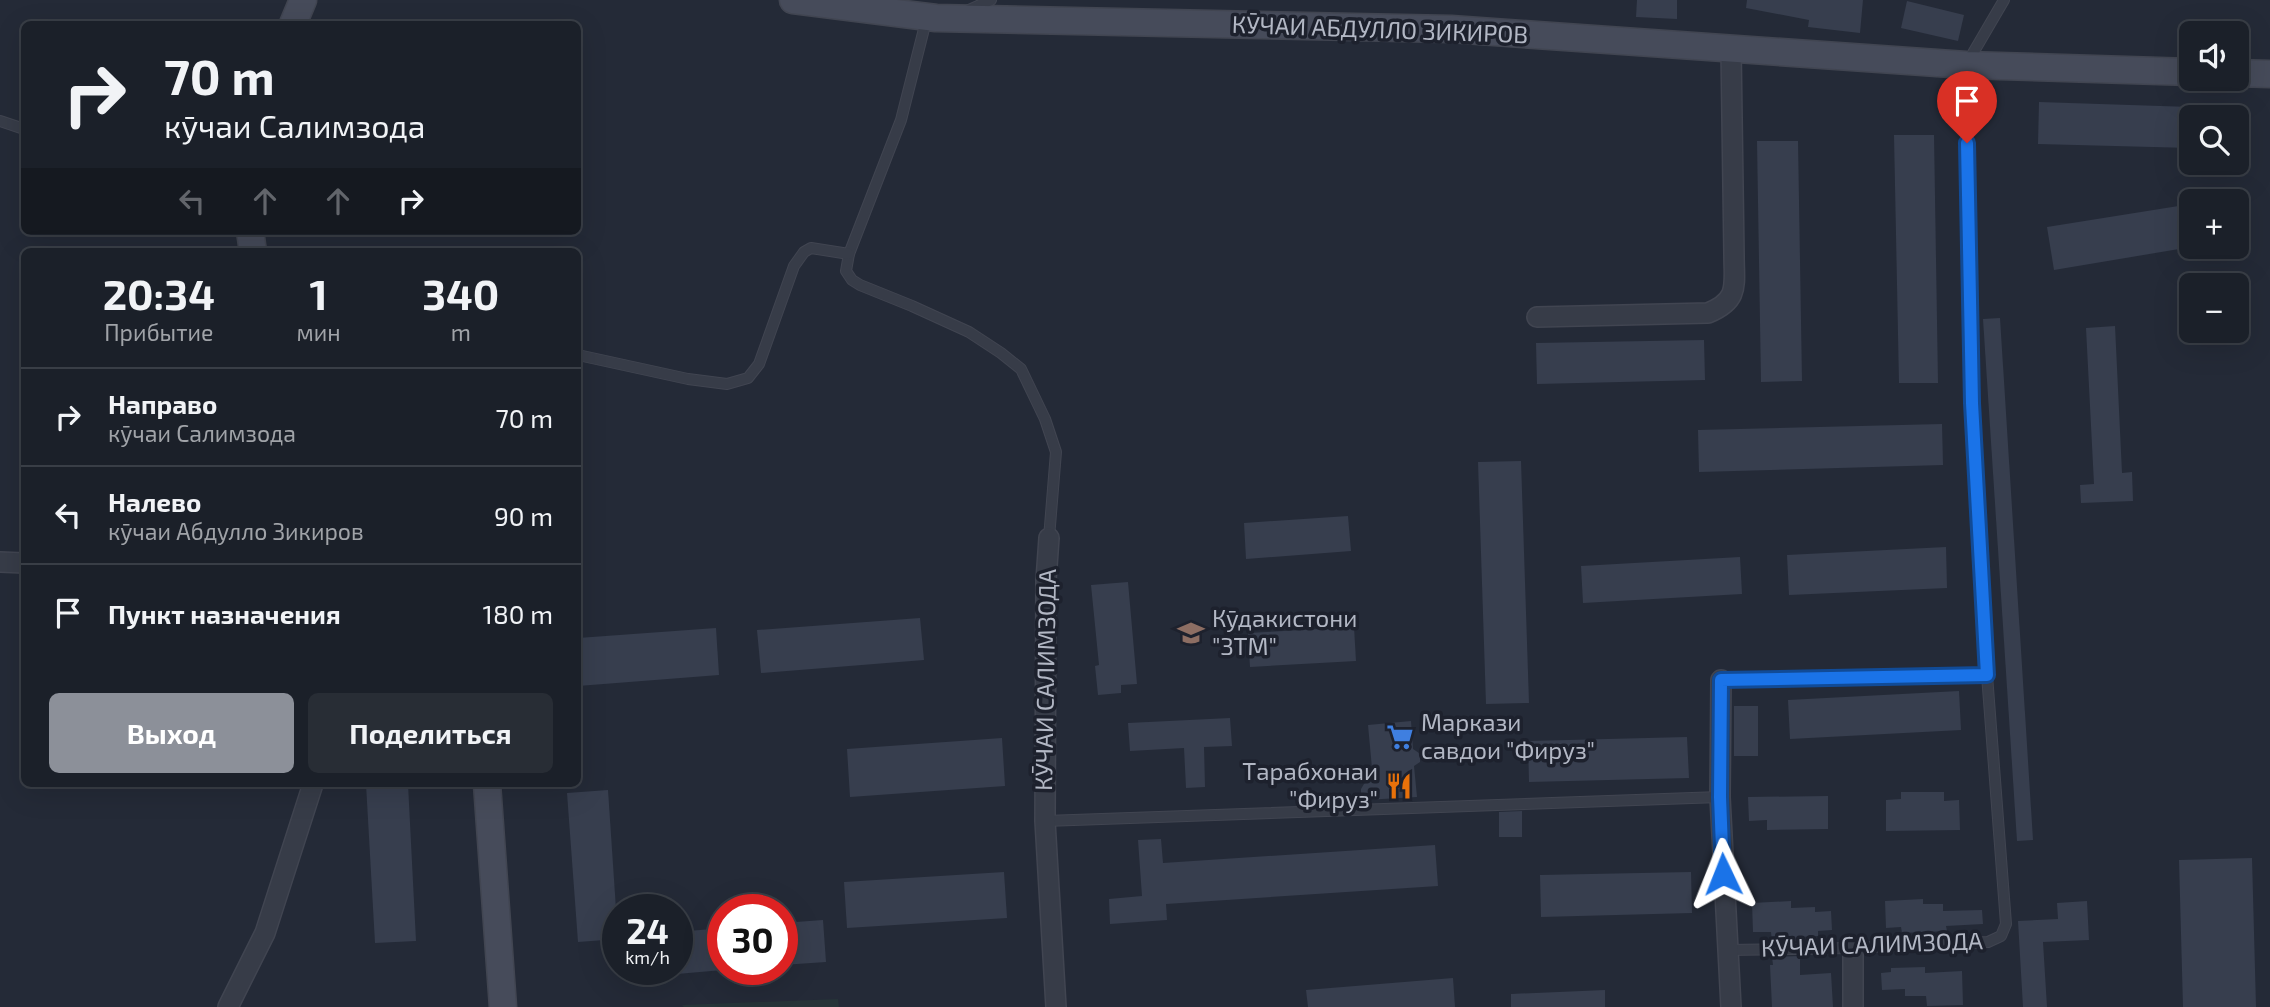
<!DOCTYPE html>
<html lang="ru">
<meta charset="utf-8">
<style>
:root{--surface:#1b2029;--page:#282d35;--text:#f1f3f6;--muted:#a0a3a8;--line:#393e46;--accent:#8c9099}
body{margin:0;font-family:"Exo 2",sans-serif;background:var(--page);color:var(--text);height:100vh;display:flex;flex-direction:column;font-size:26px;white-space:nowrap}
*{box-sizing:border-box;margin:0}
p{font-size:23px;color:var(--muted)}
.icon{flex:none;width:38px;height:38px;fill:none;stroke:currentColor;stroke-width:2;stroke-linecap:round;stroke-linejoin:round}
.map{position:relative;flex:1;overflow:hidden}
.details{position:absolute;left:21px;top:248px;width:560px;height:539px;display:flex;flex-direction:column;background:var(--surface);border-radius:10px;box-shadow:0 7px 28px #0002,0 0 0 2px var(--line)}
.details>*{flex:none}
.guide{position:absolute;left:21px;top:21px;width:560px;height:214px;border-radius:10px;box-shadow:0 7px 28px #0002,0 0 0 2px var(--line);background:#1b2029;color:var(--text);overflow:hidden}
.tools{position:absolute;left:2179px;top:21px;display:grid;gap:14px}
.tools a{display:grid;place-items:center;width:70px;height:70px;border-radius:10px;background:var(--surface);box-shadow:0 7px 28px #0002,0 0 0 2px var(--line);font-size:35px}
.speed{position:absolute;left:602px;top:894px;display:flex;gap:14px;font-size:35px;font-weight:700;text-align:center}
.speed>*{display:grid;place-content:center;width:91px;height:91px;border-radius:50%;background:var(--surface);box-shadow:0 7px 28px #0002,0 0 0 2px var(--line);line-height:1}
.speed small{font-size:18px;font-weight:400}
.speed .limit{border:10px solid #d22;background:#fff;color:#111}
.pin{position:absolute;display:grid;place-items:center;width:60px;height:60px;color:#fff;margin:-72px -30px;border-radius:50% 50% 50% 0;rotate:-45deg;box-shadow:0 0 7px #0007}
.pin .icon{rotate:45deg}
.me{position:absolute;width:77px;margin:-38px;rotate:358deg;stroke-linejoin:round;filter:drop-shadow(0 0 5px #0008)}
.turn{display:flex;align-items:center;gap:24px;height:147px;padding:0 28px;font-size:32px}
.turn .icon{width:91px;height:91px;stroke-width:2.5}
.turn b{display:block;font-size:49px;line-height:60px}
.lanes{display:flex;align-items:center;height:66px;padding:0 28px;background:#0003;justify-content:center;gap:35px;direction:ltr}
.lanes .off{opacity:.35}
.eta{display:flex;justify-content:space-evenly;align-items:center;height:119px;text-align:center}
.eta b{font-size:42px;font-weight:700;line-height:49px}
.action{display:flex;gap:14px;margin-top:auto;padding:14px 28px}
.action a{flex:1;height:80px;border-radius:10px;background:var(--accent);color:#fff;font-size:28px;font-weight:700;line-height:80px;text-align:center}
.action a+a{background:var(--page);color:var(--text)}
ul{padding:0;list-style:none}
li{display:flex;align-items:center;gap:21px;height:98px;padding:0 28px;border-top:2px solid var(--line)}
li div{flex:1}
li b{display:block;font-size:26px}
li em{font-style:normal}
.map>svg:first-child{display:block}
.green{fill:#263438}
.building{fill:#373e4e}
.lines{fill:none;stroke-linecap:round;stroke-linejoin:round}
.lane-casing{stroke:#414551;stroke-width:12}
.street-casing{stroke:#414551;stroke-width:22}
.secondary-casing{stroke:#414551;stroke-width:29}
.lane{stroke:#373c48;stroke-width:10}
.street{stroke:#373c48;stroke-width:19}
.secondary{stroke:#464b5a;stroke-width:26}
.route-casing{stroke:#114b97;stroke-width:18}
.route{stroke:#1a73e8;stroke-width:12}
.labels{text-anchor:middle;stroke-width:7;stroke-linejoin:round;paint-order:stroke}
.street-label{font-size:24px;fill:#b2b7c4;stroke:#1d212d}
.poi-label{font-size:24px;fill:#b2b7c4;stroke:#1d212d;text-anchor:start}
</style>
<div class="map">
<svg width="2270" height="1007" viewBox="0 0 2270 1007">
<rect width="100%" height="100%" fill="#242a37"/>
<!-- green -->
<polygon class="green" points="838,999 839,1007 684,1007 682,1005"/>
<!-- building -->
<g class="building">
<polygon points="1637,0 1677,0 1677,19 1636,17"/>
<polygon points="1747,0 1863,0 1860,33 1808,27 1809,20 1746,8"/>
<polygon points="1907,1 1964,15 1958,41 1901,28"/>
<polygon points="2039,102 2191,107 2191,148 2038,144"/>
<polygon points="1894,135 1934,135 1938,383 1899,383"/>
<polygon points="1757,141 1798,141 1802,381 1761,382"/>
<polygon points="2191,204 2191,247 2054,270 2047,227"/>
<polygon points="2000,318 2033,840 2017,841 1983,319"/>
<polygon points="2115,326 2122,473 2132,472 2133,501 2081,503 2080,485 2094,484 2086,328"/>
<polygon points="1704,340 1705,380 1537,384 1536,343"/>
<polygon points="1942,424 1943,465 1699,472 1698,430"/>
<polygon points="1521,461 1529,703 1486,704 1478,462"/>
<polygon points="1348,516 1351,551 1246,559 1244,523"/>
<polygon points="1946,547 1947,588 1789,595 1787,555"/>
<polygon points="1740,557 1742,594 1583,603 1581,566"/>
<polygon points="1128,582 1137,684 1121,685 1121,693 1098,695 1095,666 1099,665 1091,585"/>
<polygon points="920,618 924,660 761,673 757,630"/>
<polygon points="1354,627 1356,661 1250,667 1248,633"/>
<polygon points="716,628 719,675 578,686 578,638"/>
<polygon points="1959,691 1961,730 1790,739 1788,700"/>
<rect x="1734" y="706" width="24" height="50"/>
<polygon points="1230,718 1232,746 1204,747 1205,787 1186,788 1184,748 1130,751 1128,723"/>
<polygon points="1411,721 1413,749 1419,753 1420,757 1420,762 1414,766 1417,797 1365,800 1361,795 1361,789 1364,784 1373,779 1368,725"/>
<polygon points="1687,737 1689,778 1529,782 1528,741"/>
<polygon points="1002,738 1005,786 850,797 847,749"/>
<polygon points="366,784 408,784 416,941 375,943"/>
<polygon points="608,790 618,939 578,942 567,793"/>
<polygon points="1901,792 1944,792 1944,801 1959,800 1960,830 1886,831 1886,800 1901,799"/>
<polygon points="1828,796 1828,829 1767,830 1767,820 1749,821 1748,797"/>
<polygon points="1522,811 1522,837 1499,837 1499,812"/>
<polygon points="1161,839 1163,863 1435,845 1438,886 1166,904 1167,920 1110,924 1109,899 1142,896 1138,840"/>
<polygon points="2252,858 2256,1007 2183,1007 2179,860"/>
<polygon points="1004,872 1007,918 847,928 844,882"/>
<polygon points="1691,872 1692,913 1541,917 1540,875"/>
<polygon points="1923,899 1923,904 1943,904 1943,911 1982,910 1983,924 1946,926 1947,931 1902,933 1901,927 1886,928 1885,901"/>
<polygon points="1791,901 1791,908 1815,907 1815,912 1831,911 1832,930 1818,931 1818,936 1799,937 1799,941 1772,942 1771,932 1753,932 1752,903"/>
<polygon points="2087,901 2089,940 2043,942 2047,1007 2023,1007 2018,921 2058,919 2057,903"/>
<polygon points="823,920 826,962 782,965 782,923"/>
<polygon points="723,928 723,970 677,974 677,932"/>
<polygon points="1800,956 1800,975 1831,973 1833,1007 1772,1007 1770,965 1773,965 1772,957"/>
<polygon points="1925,967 1925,973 1962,971 1963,1005 1927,1006 1926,996 1905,996 1905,989 1882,990 1881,973 1891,972 1891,968"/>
<polygon points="1453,978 1455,1007 1308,1007 1306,990"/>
<polygon points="1605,990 1605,1007 1511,1007 1511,994"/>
</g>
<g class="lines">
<!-- lane casing -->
<g class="lane-casing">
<g id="lane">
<polyline points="969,10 991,0"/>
<polyline points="927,17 901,120 849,254 846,271 852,280 860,285 912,306 969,332 1001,353 1021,369 1045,419 1056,452 1049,538"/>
<polyline points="0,121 24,129"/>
<polyline points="578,355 688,379 727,384 748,378 759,364 794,266 804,252 811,248 849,254"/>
<polyline points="1987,675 1972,403 1966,65 2004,0"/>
<polyline points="1721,680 1987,675 2006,924 2001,936 1988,942 1853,948 1727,950"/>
<polyline points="1045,821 1720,797"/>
</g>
</g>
<!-- street casing -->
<g class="street-casing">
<g id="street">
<path d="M1537 317 1708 313C1740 300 1734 285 1734 255L1731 49"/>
<polyline points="1049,538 1046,580 1045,821 1056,1007"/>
<polyline points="0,562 24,563"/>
<polyline points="1721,680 1720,797 1731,1007"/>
<polyline points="228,1007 265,933 313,784"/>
<polyline points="1853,1007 1853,948"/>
</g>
</g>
<!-- secondary casing -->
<g class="secondary-casing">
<g id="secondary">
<polyline points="793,0 936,18 1451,29 1966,65 2191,72"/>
<polyline points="293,24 303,0"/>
<polyline points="2236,73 2270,74"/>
<polyline points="250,231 253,252"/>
<polyline points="487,784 503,1007"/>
</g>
</g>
<!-- lane -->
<use href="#lane" class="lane"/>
<!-- street -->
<use href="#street" class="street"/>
<!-- secondary -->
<use href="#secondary" class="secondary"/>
</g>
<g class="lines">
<!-- route casing -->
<g class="route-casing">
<polyline id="route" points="1723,874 1720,797 1721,680 1987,675 1972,403 1967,143"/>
</g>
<!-- route -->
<use href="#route" class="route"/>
</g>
<!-- icons -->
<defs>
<g id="school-bare" transform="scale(2.1)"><path d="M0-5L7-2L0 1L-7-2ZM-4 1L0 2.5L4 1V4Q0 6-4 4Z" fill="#8d6e63" stroke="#1d212d" stroke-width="2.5" paint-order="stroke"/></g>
<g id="supermarket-bare" transform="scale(2.1)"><path d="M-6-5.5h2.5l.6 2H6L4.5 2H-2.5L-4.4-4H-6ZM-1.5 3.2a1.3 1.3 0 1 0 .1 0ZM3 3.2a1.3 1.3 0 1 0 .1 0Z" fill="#3f7fe0" stroke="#1d212d" stroke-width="2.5" paint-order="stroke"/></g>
<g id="restaurant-bare" transform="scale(2.1)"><path d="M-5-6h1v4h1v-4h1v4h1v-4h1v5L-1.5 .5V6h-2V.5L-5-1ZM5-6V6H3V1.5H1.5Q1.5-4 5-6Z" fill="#e8710a" stroke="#1d212d" stroke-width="2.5" paint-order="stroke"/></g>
</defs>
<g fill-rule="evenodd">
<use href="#school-bare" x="1191" y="633"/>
<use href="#supermarket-bare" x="1400" y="737"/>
<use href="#restaurant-bare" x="1399" y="786"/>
</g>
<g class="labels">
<!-- street labels -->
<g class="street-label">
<text transform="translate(1380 30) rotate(2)" y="8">КӮЧАИ АБДУЛЛО ЗИКИРОВ</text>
<text transform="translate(1046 680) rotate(-89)" y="8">КӮЧАИ САЛИМЗОДА</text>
<text transform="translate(1872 945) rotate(-2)" y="8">КӮЧАИ САЛИМЗОДА</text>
</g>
<!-- poi labels -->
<g class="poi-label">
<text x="1212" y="627">Кӯдакистони<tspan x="1212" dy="28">"ЗТМ"</tspan></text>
<text x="1421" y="731">Маркази<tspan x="1421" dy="28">савдои "Фируз"</tspan></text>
<text x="1378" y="780" text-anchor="end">Тарабхонаи<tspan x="1378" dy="28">"Фируз"</tspan></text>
</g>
</g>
</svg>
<div class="tools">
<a><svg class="icon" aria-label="sound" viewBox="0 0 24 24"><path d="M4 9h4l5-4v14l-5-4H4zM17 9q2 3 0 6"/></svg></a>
<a><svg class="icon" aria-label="search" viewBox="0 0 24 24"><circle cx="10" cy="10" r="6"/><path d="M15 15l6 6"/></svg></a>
<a>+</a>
<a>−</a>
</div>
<div class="speed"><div>24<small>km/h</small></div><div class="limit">30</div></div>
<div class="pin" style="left:1967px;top:143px;background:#d93025"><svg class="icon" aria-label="arrive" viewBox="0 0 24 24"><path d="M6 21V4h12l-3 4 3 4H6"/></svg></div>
<svg class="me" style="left:1723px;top:874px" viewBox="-20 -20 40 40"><path d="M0-17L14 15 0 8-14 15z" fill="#1a73e8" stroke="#fff" stroke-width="4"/></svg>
<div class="guide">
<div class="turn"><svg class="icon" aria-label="right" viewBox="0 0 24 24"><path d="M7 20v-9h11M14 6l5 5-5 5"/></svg><div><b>70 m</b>кӯчаи Салимзода</div></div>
<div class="lanes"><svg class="icon off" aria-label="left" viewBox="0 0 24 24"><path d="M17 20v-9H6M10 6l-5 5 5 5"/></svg><svg class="icon off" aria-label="ahead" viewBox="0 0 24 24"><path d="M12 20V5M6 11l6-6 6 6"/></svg><svg class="icon off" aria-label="ahead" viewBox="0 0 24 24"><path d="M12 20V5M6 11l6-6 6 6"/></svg><svg class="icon" aria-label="right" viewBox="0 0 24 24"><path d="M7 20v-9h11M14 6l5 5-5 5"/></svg></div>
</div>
<section class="details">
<div class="eta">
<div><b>20:34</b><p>Прибытие</p></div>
<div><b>1</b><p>мин</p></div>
<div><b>340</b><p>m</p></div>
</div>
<ul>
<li><svg class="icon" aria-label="right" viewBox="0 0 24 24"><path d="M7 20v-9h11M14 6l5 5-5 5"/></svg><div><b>Направо</b><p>кӯчаи Салимзода</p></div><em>70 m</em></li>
<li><svg class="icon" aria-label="left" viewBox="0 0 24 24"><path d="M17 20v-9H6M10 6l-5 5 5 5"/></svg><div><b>Налево</b><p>кӯчаи Абдулло Зикиров</p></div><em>90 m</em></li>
<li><svg class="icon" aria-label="arrive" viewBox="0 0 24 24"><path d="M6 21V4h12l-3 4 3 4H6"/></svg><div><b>Пункт назначения</b></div><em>180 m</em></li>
</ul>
<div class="action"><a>Выход</a><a>Поделиться</a></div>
</section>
</div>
